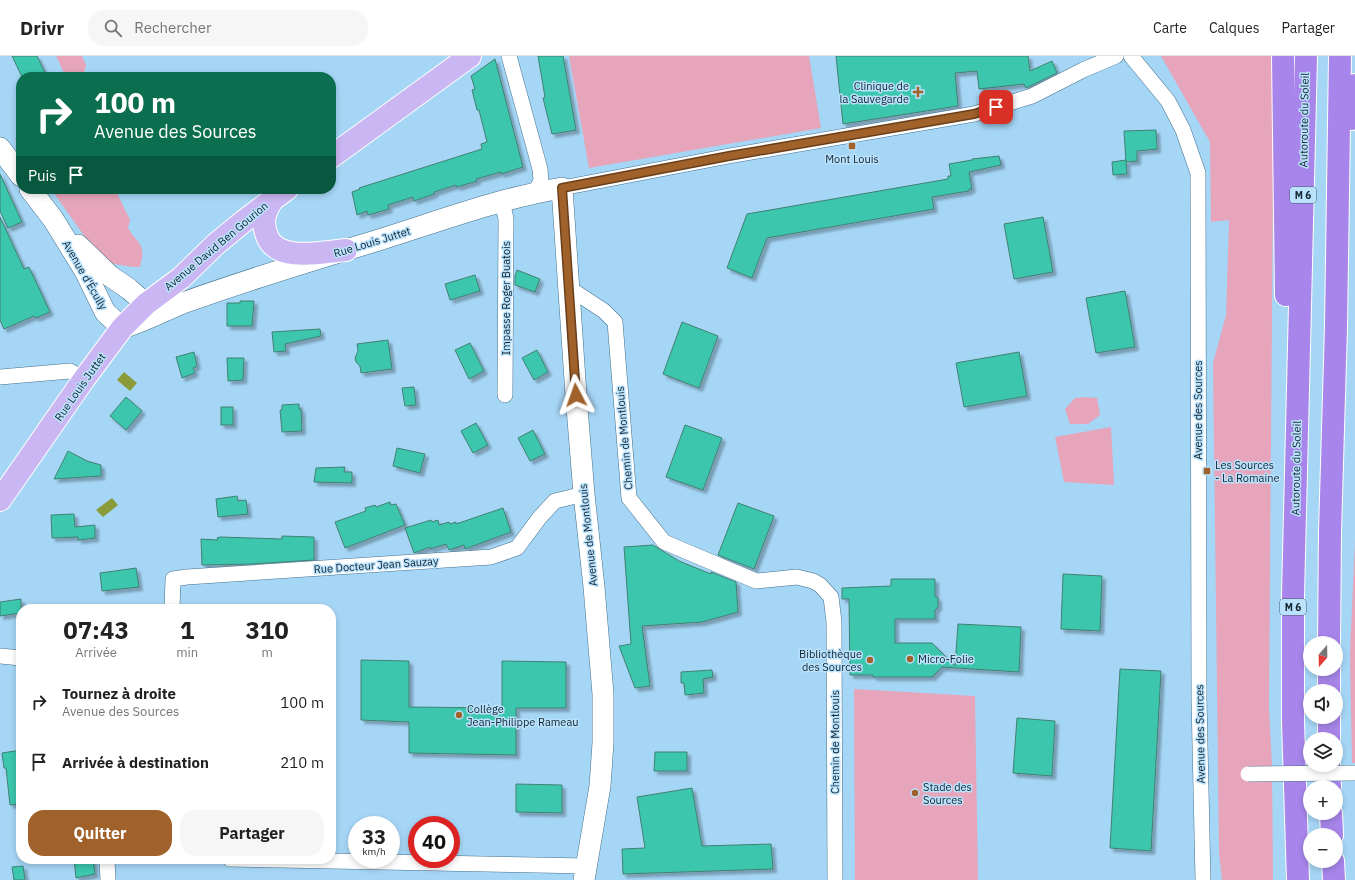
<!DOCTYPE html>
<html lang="fr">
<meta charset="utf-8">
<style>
:root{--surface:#fff;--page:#f6f6f6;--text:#222;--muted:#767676;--line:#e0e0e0;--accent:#a1612a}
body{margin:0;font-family:"IBM Plex Sans",sans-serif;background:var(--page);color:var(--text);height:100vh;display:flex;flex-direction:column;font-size:15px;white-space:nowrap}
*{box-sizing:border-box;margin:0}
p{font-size:13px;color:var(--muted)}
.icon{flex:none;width:22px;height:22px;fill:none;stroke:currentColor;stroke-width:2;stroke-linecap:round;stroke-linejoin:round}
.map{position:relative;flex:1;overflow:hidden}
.sheet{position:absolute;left:16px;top:548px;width:320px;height:260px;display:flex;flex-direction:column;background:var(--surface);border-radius:16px;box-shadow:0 2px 6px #0003}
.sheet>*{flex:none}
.top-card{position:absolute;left:16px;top:16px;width:320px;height:122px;border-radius:16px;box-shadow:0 2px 6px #0003;background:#0b6e4f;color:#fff;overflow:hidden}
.needle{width:26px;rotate:200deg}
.tools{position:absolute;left:1303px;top:580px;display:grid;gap:8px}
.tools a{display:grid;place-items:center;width:40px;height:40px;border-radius:50%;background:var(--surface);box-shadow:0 2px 6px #0003;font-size:20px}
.speed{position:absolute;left:348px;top:760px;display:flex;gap:8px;font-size:20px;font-weight:700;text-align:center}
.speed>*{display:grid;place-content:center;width:52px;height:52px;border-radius:50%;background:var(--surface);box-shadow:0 2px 6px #0003;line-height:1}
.speed small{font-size:10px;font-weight:400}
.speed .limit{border:6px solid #d22;background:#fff;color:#111}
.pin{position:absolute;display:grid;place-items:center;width:34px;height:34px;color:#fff;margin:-17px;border-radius:8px;box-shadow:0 2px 6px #0006}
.me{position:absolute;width:44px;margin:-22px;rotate:356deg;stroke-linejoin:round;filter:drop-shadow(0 0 3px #0008)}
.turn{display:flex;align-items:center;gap:14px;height:84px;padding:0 12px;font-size:18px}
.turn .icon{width:52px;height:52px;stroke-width:2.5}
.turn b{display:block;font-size:28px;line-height:34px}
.then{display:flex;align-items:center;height:38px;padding:0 12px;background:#0003;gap:8px;font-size:15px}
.eta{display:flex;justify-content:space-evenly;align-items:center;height:68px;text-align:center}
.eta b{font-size:24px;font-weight:700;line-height:28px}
.primary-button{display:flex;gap:8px;margin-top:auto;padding:8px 12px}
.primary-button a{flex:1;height:46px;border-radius:16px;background:var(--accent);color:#fff;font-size:16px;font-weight:700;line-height:46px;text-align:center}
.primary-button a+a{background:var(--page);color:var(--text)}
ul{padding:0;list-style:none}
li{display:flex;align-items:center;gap:12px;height:60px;padding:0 12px}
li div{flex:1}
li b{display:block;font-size:15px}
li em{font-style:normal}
header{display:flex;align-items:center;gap:24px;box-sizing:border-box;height:56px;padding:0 20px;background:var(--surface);border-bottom:1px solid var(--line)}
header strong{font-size:19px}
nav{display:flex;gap:22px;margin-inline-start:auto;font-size:14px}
.search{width:280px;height:36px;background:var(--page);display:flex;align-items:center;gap:10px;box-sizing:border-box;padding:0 14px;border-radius:16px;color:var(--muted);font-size:15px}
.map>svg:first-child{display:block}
.green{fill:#e6a5ba}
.water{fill:#8b9b3a}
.building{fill:#3bc6ad;stroke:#428072;filter:url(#shadow)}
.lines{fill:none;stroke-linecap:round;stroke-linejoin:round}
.street-casing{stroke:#43708d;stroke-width:16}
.secondary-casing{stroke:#43708d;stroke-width:22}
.primary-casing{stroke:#fff;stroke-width:24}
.highway-casing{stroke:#fff;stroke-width:24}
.street{stroke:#fff;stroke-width:15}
.secondary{stroke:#fff;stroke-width:21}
.primary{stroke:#cab6f2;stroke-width:22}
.highway{stroke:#a785ea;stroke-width:22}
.street-bridge-casing{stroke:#43708d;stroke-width:16;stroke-linecap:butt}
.street-bridge{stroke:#fff;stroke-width:15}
.route-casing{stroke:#693f1b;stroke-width:10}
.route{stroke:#a1612a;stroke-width:7}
.poi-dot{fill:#a1612a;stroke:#bbe2fc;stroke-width:1.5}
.labels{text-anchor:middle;stroke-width:3;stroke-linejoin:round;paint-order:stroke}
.shield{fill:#bbe2fc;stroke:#445d6d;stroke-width:1}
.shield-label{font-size:10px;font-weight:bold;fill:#112430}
.poi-label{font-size:11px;fill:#112430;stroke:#bbe2fc;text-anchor:start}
.street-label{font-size:11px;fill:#112430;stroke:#bbe2fc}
</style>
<header>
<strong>Drivr</strong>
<div class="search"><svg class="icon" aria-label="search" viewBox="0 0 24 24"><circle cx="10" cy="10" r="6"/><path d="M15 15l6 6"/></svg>Rechercher</div>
<nav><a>Carte</a><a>Calques</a><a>Partager</a></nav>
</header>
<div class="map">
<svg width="1355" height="824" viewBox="0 0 1355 824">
<defs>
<filter id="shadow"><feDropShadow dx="3.5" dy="3.5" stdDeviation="1" flood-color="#0004"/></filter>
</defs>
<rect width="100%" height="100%" fill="#a6d6f6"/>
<!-- green -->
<g class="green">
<polygon points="56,0 82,0 86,9 83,21 66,21"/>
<polygon points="569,0 809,0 821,72 589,112"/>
<polygon points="1161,0 1274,0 1269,651 1272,709 1273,824 1222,824 1219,797 1213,307 1226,259 1229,164 1211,166 1210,86"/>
<path d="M51 133H115L130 164 128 172C140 191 146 187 140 211H133L114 208 108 205 85 181Z"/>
<polygon points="1084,341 1097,342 1100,359 1088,368 1070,368 1065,353 1075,342"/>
<polygon points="1111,371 1114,429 1064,426 1055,381"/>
<polygon points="1355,484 1355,707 1352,707 1350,596"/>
<polygon points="854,633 975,640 978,824 855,824"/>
</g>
<!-- water -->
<g class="water">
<polygon points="124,316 137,327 130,335 117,324"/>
<polygon points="112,442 118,449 103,461 96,454"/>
</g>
<!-- building -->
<g class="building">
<polygon points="12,0 37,0 47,21 22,21"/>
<polygon points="538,0 563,0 576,74 552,78 543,42 545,41"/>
<polygon points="836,0 1028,0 1030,15 1052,5 1057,17 1026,32 1024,28 979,33 977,15 955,17 958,50 843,68"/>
<polygon points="495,3 523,111 501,118 501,116 476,123 477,125 457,131 456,129 434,136 434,138 414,145 413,141 388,149 389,153 368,159 367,155 357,159 352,136 360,133 359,132 482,93 481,88 487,86 479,54 477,54 472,34 475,33 471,20"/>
<polygon points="1156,74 1157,93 1137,95 1137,105 1126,106 1124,75"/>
<polygon points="999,100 1001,109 969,116 972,133 969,133 969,135 932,141 934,153 767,182 752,222 727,212 747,158 948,123 948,120 951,120 949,108 972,104 972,103"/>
<polygon points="1126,104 1127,118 1113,119 1112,106"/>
<polygon points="0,118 22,166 8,172 0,155"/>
<polygon points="0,161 24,213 29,211 50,256 36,262 34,260 4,273 0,264"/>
<polygon points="1043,161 1053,216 1014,223 1004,168"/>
<polygon points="517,214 540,223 535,236 515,229 515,220"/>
<polygon points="475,219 480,235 450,244 445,228"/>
<polygon points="1125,235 1135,291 1096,297 1086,242"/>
<polygon points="240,245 254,245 252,270 227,270 227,247 240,247"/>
<polygon points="682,266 718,280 699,332 663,318"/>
<polygon points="320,273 321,280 285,288 286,295 274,296 272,276"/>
<polygon points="388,284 392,313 361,317 360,310 356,306 355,302 358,295 357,288"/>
<polygon points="470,287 484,315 469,323 455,294"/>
<polygon points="537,294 548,316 534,324 522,302"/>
<polygon points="194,296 197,310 193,312 195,317 182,322 176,301"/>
<polygon points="1019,296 1027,340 964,351 956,307"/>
<polygon points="227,302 244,302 243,324 228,325"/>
<polygon points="414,331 416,349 405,350 402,332"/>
<polygon points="126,341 142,355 126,374 110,360"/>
<polygon points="299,348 299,353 301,353 302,375 282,376 280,354 282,354 282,349"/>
<rect x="221" y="351" width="12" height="18"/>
<polygon points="476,367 488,389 473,397 461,375"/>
<polygon points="685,369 722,382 703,434 666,421"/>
<polygon points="533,374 545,398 530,405 518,382"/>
<polygon points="397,392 425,398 420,417 393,410"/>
<polygon points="68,395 87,405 101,409 101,420 54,423"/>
<polygon points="345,411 344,416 352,416 352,427 314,426 316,412"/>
<polygon points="237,440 238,445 246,444 248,458 218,461 216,443"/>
<polygon points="390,446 391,449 396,448 405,469 345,492 335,466 366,455 365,452 375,449 376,451"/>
<polygon points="738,447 774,460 754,513 718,499"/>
<polygon points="503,452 511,476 465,493 464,489 449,494 446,488 430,493 430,491 414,497 405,472 431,464 432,466 438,464 439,469 449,466 450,468 456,466 456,468"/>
<polygon points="74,458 75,471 95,469 95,482 78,484 78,481 52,482 51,459"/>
<polygon points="282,480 314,481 314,504 252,508 202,509 201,483 218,484 217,482 220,481 282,483"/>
<polygon points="653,489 679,505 711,518 711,516 736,526 738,556 702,566 642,570 650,630 635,632 619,590 631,588 624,491"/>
<polygon points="136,512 139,531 102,535 100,517"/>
<polygon points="1063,518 1102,520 1100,575 1061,573"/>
<polygon points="891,523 935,523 935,540 938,542 938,551 935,554 935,563 895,563 895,587 932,587 955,610 958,568 1021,571 1019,616 942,611 932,621 873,621 873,619 850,619 849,543 842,543 842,532 891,530"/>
<polygon points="21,543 21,557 0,560 0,546"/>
<polygon points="361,604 409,605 409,651 502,652 502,605 566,606 566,652 516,652 516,699 409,697 409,666 361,664"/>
<polygon points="1120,613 1161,615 1151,795 1110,792"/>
<polygon points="712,614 713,621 703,623 704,637 685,639 684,627 681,627 681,616"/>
<polygon points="1017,662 1055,665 1052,720 1013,717"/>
<polygon points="21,694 21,748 10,749 6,712 4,712 2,697"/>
<polygon points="655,696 687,696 687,715 654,715"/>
<polygon points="516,728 562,729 562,757 516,756"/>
<polygon points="692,732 702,790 771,788 773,813 623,818 622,793 645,792 637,741"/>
<polygon points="74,803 93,803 95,818 76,822"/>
<polygon points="23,810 25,824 14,824 12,811"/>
</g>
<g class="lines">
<!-- street casing -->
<g class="street-casing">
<g id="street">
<polyline points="509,0 540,113 541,125 534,137"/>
<polyline points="1131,0 1168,45 1183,74 1198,117 1199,643 1203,824"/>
<polyline points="562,132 729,100 974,58 1032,40 1083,14 1116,0"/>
<polyline points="502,145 506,163 505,339"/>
<polyline points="569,232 604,255 615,266 629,442 664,486 756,525 797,521 813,525 820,529 831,541 834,566 835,824"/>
<polyline points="0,321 70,315 84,323"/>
<polyline points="172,553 173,523 187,521 491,501 517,492 540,461 555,445 584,438"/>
<polyline points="0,600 21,602"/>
<polyline points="107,803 108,824"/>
<polyline points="230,803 587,810"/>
</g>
</g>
<!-- secondary casing -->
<g class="secondary-casing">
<g id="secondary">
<polyline points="0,92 21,120"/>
<path d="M30 133 53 163 85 215 105 256 122 272C143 266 163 255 183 247 249 223 316 203 382 183 442 164 501 142 562 132L576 339 584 438 594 531 603 638V687L600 730 584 824"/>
<polyline points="78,189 110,220 129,233 146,248 164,248"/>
</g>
</g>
<!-- primary casing -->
<g class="primary-casing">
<g id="primary">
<polyline points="331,101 470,0"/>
<path d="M273 142C265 156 261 164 267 180 277 207 323 196 346 194"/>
<polyline points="0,444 84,323 122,272 146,248 181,222 216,188 244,165 287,133"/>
</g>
</g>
<!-- highway casing -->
<g class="highway-casing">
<g id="highway">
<polyline points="1283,0 1286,239"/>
<polyline points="1352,63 1355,29"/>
<polyline points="1329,587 1330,476 1336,271 1340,0"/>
<polyline points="1329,635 1329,613"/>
<polyline points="1329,661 1329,683"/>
<polyline points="1329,709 1330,731"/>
<polyline points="1331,757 1332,779"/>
<polyline points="1333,805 1334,824"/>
<polyline points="1298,824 1293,665 1293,540 1306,0"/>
</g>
</g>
<!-- street -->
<use href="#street" class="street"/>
<!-- secondary -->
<use href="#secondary" class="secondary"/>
<!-- primary -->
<use href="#primary" class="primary"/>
<!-- highway -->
<use href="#highway" class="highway"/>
<!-- street-bridge casing -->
<g class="street-bridge-casing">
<polyline id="street-bridge" points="1248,718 1355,717"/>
</g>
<!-- street-bridge -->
<use href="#street-bridge" class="street-bridge"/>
</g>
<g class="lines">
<!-- route casing -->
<g class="route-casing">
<polyline id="route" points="576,339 562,132 729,100 974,58 996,51"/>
</g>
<!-- route -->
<use href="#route" class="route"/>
</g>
<!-- markers -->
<g class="poi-dot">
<path d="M916 30h4v4h4v4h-4v4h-4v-4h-4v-4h4z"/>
<rect x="848" y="86" width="8" height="8" rx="2"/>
<rect x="1203" y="411" width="8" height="8" rx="2"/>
<circle cx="910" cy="603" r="4"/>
<circle cx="870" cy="604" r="4"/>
<circle cx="459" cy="659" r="4"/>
<circle cx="915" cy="737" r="4"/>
</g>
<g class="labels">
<!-- shield labels -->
<g class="shield">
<rect x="1290" y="131" width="26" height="16" rx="3"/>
<rect x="1280" y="543" width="26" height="16" rx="3"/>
</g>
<g class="shield-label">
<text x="1303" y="143">M 6</text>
<text x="1293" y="555">M 6</text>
</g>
<!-- poi labels -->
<g class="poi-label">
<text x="909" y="34" text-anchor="end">Clinique de<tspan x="909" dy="13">la Sauvegarde</tspan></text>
<text x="852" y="107" text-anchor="middle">Mont Louis</text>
<text x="1215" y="413">Les Sources<tspan x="1215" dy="13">- La Romaine</tspan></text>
<text x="862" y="602" text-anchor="end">Bibliothèque<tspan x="862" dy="13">des Sources</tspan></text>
<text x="918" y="607">Micro-Folie</text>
<text x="467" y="657">Collège<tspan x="467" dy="13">Jean-Philippe Rameau</tspan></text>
<text x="923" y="735">Stade des<tspan x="923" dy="13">Sources</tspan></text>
</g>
<!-- street labels -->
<g class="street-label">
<text transform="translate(1304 64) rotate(-89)" y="4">Autoroute du Soleil</text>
<text transform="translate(372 186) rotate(-17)" y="4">Rue Louis Juttet</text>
<text transform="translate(216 190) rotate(-40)" y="4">Avenue David Ben Gourion</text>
<text transform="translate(85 219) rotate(60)" y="4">Avenue d'Écully</text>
<text transform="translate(506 242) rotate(-90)" y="4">Impasse Roger Buatois</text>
<text transform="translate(80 331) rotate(-55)" y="4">Rue Louis Juttet</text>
<text transform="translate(1198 354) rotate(-90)" y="4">Avenue des Sources</text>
<text transform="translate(624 382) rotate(-95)" y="4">Chemin de Montlouis</text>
<text transform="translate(1296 412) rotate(-89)" y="4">Autoroute du Soleil</text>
<text transform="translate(588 479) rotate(-96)" y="4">Avenue de Montlouis</text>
<text transform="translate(376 509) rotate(-4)" y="4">Rue Docteur Jean Sauzay</text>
<text transform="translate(1200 678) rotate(-91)" y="4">Avenue des Sources</text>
<text transform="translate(835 686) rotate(-90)" y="4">Chemin de Montlouis</text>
</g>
</g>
</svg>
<div class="tools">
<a><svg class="needle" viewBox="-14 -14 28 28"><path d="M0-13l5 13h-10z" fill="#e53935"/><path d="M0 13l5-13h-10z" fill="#767676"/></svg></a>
<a><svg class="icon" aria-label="sound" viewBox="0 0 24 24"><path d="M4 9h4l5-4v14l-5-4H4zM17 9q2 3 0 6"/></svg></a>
<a><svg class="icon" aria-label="layers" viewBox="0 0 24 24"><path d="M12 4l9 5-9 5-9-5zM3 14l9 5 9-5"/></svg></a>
<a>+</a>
<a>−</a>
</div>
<div class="speed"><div>33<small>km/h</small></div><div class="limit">40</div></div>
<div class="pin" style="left:996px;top:51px;background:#d93025"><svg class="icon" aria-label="arrive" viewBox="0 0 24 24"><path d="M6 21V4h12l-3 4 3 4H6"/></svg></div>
<svg class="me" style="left:576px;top:339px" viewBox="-20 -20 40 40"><path d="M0-17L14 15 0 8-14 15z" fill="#a1612a" stroke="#fff" stroke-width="4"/></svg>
<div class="top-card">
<div class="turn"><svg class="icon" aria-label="right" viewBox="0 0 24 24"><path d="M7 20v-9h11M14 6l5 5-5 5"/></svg><div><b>100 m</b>Avenue des Sources</div></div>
<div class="then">Puis<svg class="icon" aria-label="arrive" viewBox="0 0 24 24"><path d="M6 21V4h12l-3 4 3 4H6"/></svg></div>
</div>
<section class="sheet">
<div class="eta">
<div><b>07:43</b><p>Arrivée</p></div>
<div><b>1</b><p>min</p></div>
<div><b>310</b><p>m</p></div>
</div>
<ul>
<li><svg class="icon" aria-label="right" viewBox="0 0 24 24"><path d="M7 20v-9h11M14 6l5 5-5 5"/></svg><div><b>Tournez à droite</b><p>Avenue des Sources</p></div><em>100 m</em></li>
<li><svg class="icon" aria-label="arrive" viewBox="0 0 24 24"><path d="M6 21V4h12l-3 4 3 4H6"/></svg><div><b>Arrivée à destination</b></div><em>210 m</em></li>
</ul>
<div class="primary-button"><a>Quitter</a><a>Partager</a></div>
</section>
</div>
